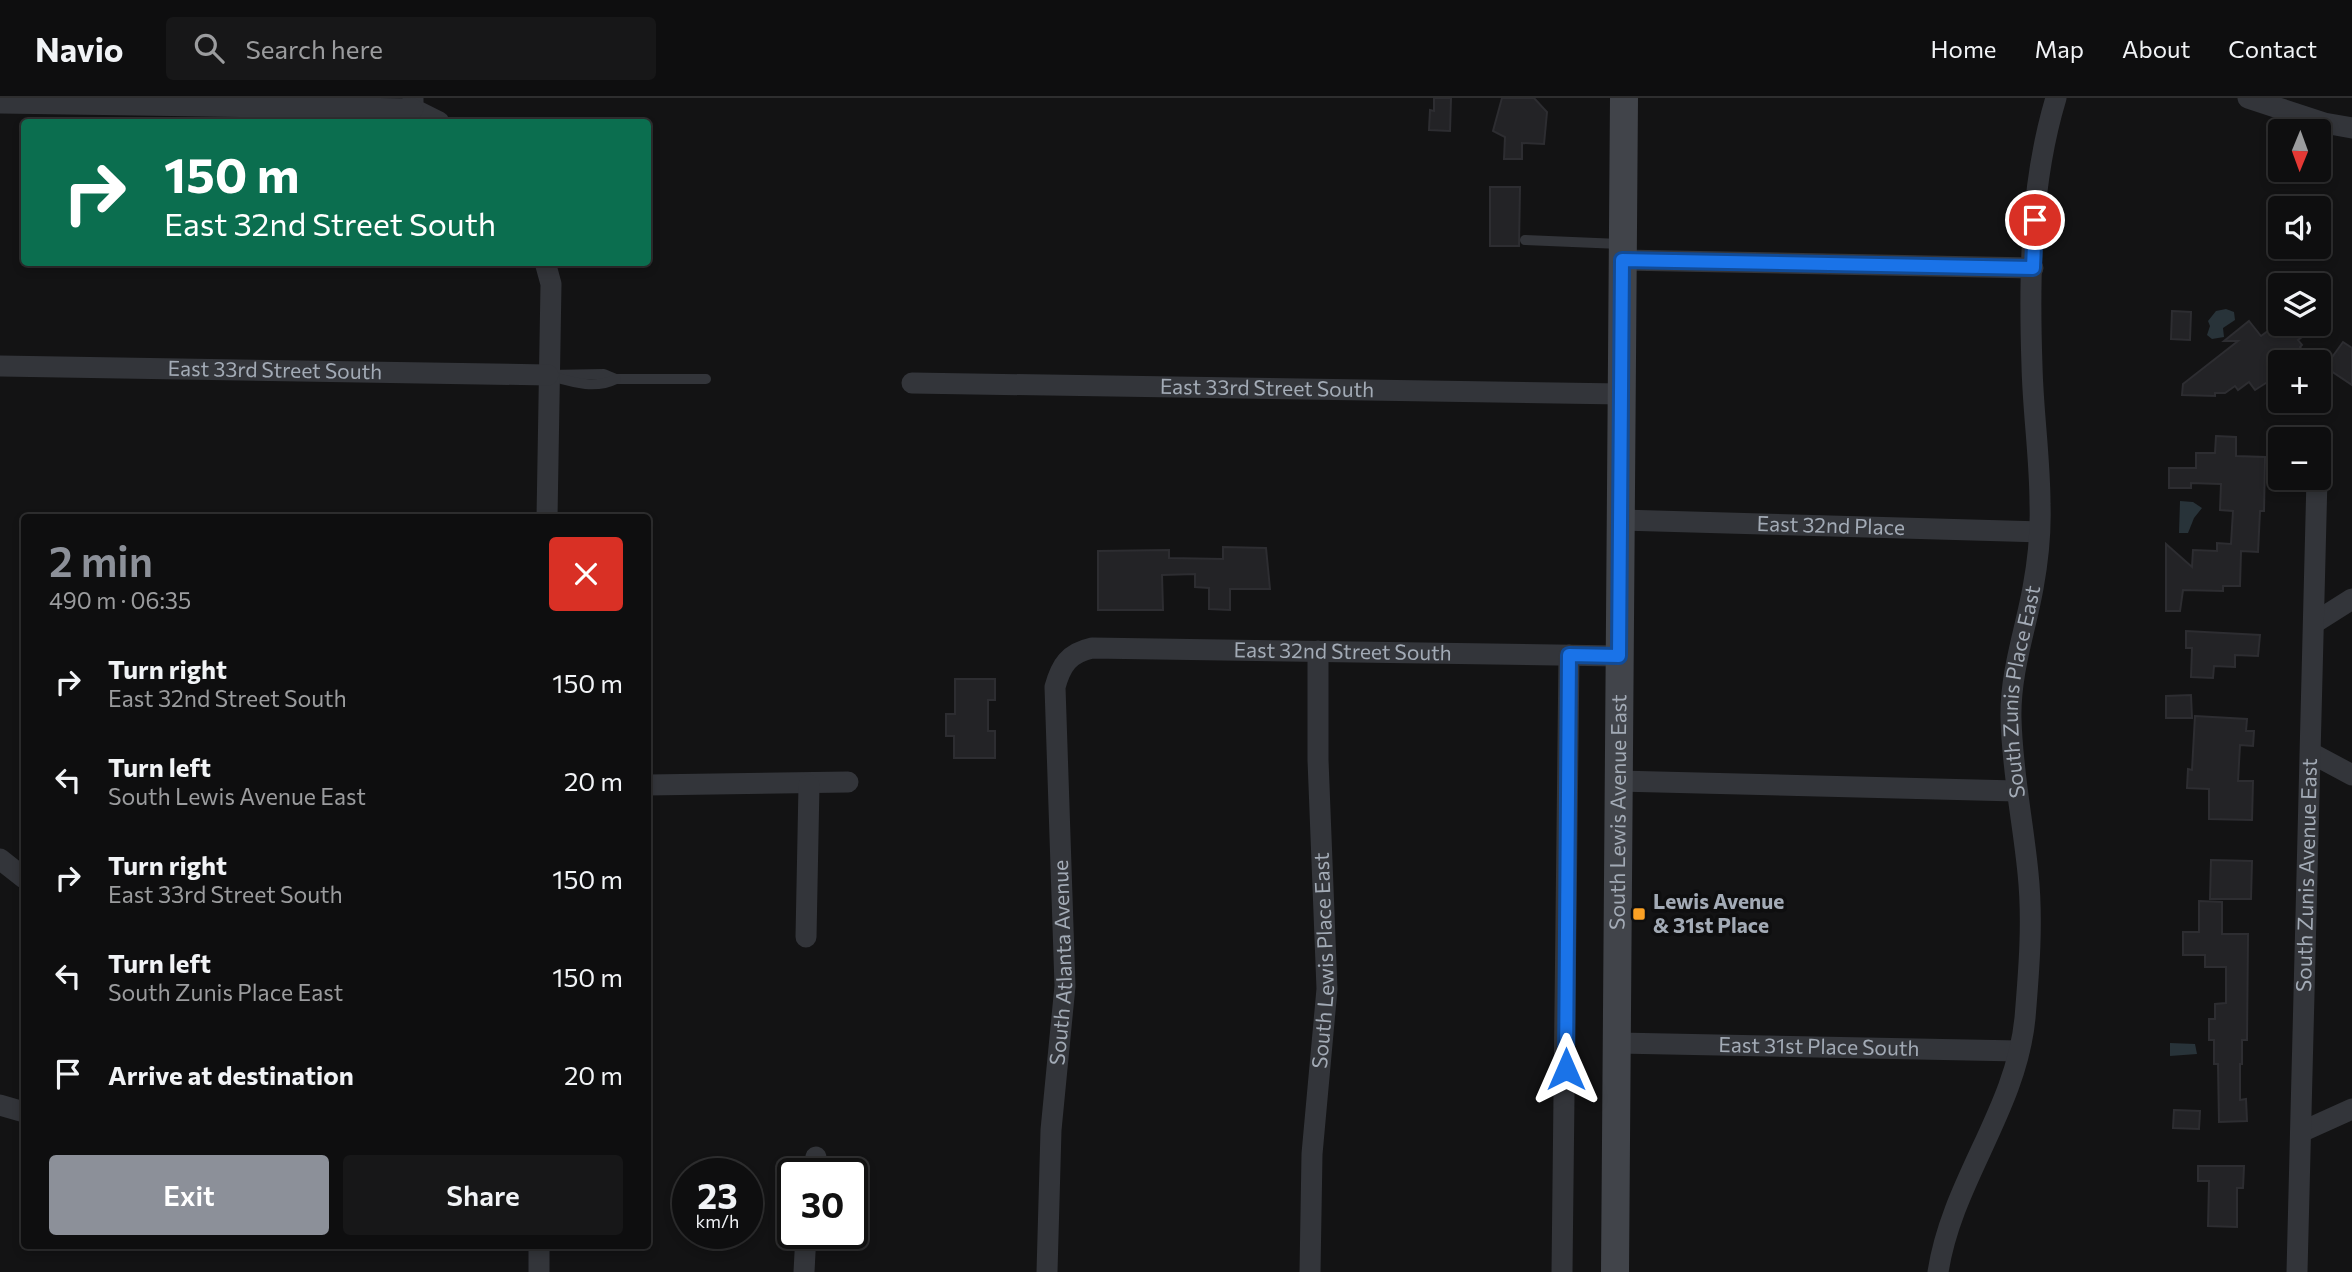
<!DOCTYPE html>
<meta charset="utf-8">
<style>
:root{--surface:#0e0e0f;--page:#171718;--text:#f1f3f6;--muted:#9b9c9e;--line:#2e2e2f;--accent:#8c9099}
body{margin:0;font-family:Commissioner,sans-serif;background:var(--page);color:var(--text);height:100vh;display:flex;flex-direction:column;font-size:26px;white-space:nowrap}
*{box-sizing:border-box;margin:0}
p{font-size:23px;color:var(--muted)}
.icon{flex:none;width:38px;height:38px;fill:none;stroke:currentColor;stroke-width:2;stroke-linecap:round;stroke-linejoin:round}
.map{position:relative;flex:1;overflow:hidden}
.sheet{position:absolute;left:21px;top:416px;width:630px;height:735px;display:flex;flex-direction:column;background:var(--surface);border-radius:7px;box-shadow:0 4px 10px #0003,0 0 0 2px var(--line)}
.sheet>*{flex:none}
.top-card{position:absolute;left:21px;top:21px;width:630px;height:147px;border-radius:7px;box-shadow:0 4px 10px #0003,0 0 0 2px var(--line);background:#0b6e4f;color:#fff;overflow:hidden}
.needle{width:46px;rotate:181deg}
.buttons{position:absolute;left:2268px;top:21px;display:grid;gap:14px}
.buttons a{display:grid;place-items:center;width:63px;height:63px;border-radius:7px;background:var(--surface);box-shadow:0 4px 10px #0003,0 0 0 2px var(--line);font-size:35px}
.speed{position:absolute;left:672px;top:1060px;display:flex;gap:14px;font-size:35px;font-weight:700;text-align:center}
.speed>*{display:grid;place-content:center;width:91px;height:91px;border-radius:50%;background:var(--surface);box-shadow:0 4px 10px #0003,0 0 0 2px var(--line);line-height:1}
.speed small{font-size:18px;font-weight:400}
.speed .limit{border:4px solid #111;border-radius:10px;background:#fff;color:#111}
.pin{position:absolute;display:grid;place-items:center;width:60px;height:60px;color:#fff;margin:-30px;border:4px solid #fff;border-radius:50%;box-shadow:0 2px 7px #0007}
.me{position:absolute;width:77px;margin:-38px;rotate:0deg;stroke-linejoin:round;filter:drop-shadow(0 0 5px #0008)}
.turn{display:flex;align-items:center;gap:24px;height:147px;padding:0 28px;font-size:32px}
.turn .icon{width:91px;height:91px;stroke-width:2.5}
.turn b{display:block;font-size:49px;line-height:60px}
.round{display:grid;place-items:center;flex:none;width:74px;height:74px;border-radius:7px;background:var(--page)}
.head{display:flex;align-items:center;justify-content:space-between;height:119px;padding:0 28px}
h1{font-size:42px;font-weight:600;line-height:52px;color:var(--accent)}
.primary-button{display:flex;gap:14px;margin-top:auto;padding:14px 28px}
.primary-button a{flex:1;height:80px;border-radius:7px;background:var(--accent);color:#fff;font-size:28px;font-weight:600;line-height:80px;text-align:center}
.primary-button a+a{background:var(--page);color:var(--text)}
ul{padding:0;list-style:none}
li{display:flex;align-items:center;gap:21px;height:98px;padding:0 28px}
li div{flex:1}
li b{display:block;font-size:26px}
li em{font-style:normal}
header{display:flex;align-items:center;gap:42px;box-sizing:border-box;height:98px;padding:0 35px;background:var(--surface);border-bottom:2px solid var(--line)}
header strong{font-size:33px}
nav{display:flex;gap:38px;margin-inline-start:auto;font-size:24px}
.search{width:490px;height:63px;background:var(--page);display:flex;align-items:center;gap:18px;box-sizing:border-box;padding:0 24px;border-radius:7px;color:var(--muted);font-size:26px}
.map>svg:first-child{display:block}
.water{fill:#283339}
.building{fill:#232326;stroke:#2d2d31;stroke-width:2}
.lines{fill:none;stroke-linecap:round;stroke-linejoin:round}
.service{stroke:#33353a;stroke-width:10}
.minor{stroke:#33353a;stroke-width:21}
.secondary{stroke:#41444a;stroke-width:28}
.route-casing{stroke:#114b97;stroke-width:18}
.route{stroke:#1a73e8;stroke-width:12}
.poi-dot{fill:#fba124;stroke:#0e0e0f;stroke-width:2.5}
.labels{text-anchor:middle;stroke-width:7;stroke-linejoin:round;paint-order:stroke}
.street-label{font-size:21px;fill:#a3abb6;stroke:#0e0e0f}
.poi-label{font-size:21px;font-weight:bold;fill:#a3abb6;stroke:#0e0e0f;text-anchor:start}
</style>
<header>
<strong>Navio</strong>
<div class="search"><svg class="icon" aria-label="search" viewBox="0 0 24 24"><circle cx="10" cy="10" r="6"/><path d="M15 15l6 6"/></svg>Search here</div>
<nav><a>Home</a><a>Map</a><a>About</a><a>Contact</a></nav>
</header>
<div class="map">
<svg width="2352" height="1174" viewBox="0 0 2352 1174">
<rect width="100%" height="100%" fill="#131314"/>
<!-- water -->
<g class="water">
<polygon points="2226,211 2234,214 2235,222 2223,230 2224,239 2212,241 2207,237 2210,228 2208,223 2216,213"/>
<polygon points="2180,403 2193,404 2202,410 2194,420 2188,435 2179,435"/>
<polygon points="2170,945 2195,946 2197,956 2170,958"/>
</g>
<!-- building -->
<g class="building">
<polygon points="1434,0 1451,0 1450,33 1429,32 1430,12 1434,13"/>
<polygon points="1502,0 1534,0 1547,14 1544,46 1522,45 1522,61 1504,61 1505,39 1493,33"/>
<polygon points="1490,89 1520,89 1519,148 1490,148"/>
<polygon points="2172,213 2191,214 2190,242 2171,241"/>
<polygon points="2249,223 2261,238 2276,227 2280,232 2292,226 2302,239 2298,242 2302,247 2300,249 2312,264 2280,264 2280,276 2255,292 2249,284 2238,292 2235,288 2225,295 2215,295 2215,298 2182,297 2183,286 2238,243 2224,243"/>
<polygon points="2343,244 2352,250 2352,287 2325,269"/>
<polygon points="2216,338 2236,339 2236,358 2265,359 2264,413 2260,413 2258,454 2241,453 2240,488 2223,488 2223,493 2183,492 2180,513 2166,513 2166,446 2192,469 2193,452 2217,453 2217,445 2231,446 2233,413 2220,412 2221,386 2191,385 2191,390 2169,390 2169,370 2196,370 2196,355 2215,355"/>
<polygon points="1223,449 1266,450 1270,491 1230,491 1230,512 1209,511 1209,490 1195,489 1195,476 1162,477 1163,512 1098,512 1098,453 1169,452 1169,460 1223,461"/>
<polygon points="2186,533 2260,537 2258,558 2235,557 2235,569 2214,568 2213,580 2191,579 2192,550 2186,550"/>
<polygon points="955,581 995,581 995,602 988,602 988,633 995,633 995,660 954,660 954,638 946,638 946,616 955,616"/>
<polygon points="2191,597 2192,620 2166,620 2166,598"/>
<polygon points="2195,618 2247,621 2246,633 2254,633 2253,648 2240,647 2238,683 2253,683 2252,722 2209,721 2209,691 2187,690 2188,671 2192,672"/>
<polygon points="2211,762 2252,763 2251,801 2210,801"/>
<polygon points="2199,803 2222,804 2222,836 2248,836 2247,942 2242,942 2242,966 2240,966 2240,1002 2246,1001 2247,1023 2219,1024 2218,966 2214,966 2214,942 2209,942 2209,921 2215,921 2215,906 2226,905 2226,869 2205,869 2205,857 2183,857 2183,834 2199,834"/>
<polygon points="2174,1012 2200,1013 2199,1031 2173,1030"/>
<polygon points="2198,1068 2244,1068 2243,1090 2237,1090 2237,1129 2208,1128 2209,1083 2198,1083"/>
</g>
<g class="lines">
<!-- service -->
<g class="service">
<polyline points="1525,142 1620,146"/>
<polyline points="548,277 604,276 616,281 706,281"/>
<path d="M554 279C575 285 596 291 616 281"/>
</g>
<!-- minor -->
<g class="minor">
<polyline points="413,0 413,11 439,24"/>
<polyline points="2248,0 2324,25 2352,30"/>
<polyline points="0,5 413,11"/>
<polyline points="1622,162 2033,170"/>
<polyline points="545,164 551,186 547,420"/>
<path id="s1" d="M0 268 548 277"/>
<path id="s2" d="M912 285 1622 296"/>
<path id="s3" d="M1621 422 2039 434"/>
<polyline points="2314,525 2352,501"/>
<polyline points="2311,655 2352,677"/>
<polyline points="1618,683 2016,693"/>
<polyline points="648,687 848,684"/>
<polyline points="0,761 24,780"/>
<polyline points="806,839 809,687"/>
<path id="s4" d="M1618 945 2019 953"/>
<polyline points="0,1007 24,1014"/>
<polyline points="2301,1034 2352,1011"/>
<polyline points="812,1076 816,1059"/>
<polyline points="539,1174 539,1148"/>
<polyline points="804,1174 806,1136"/>
<path id="s5" d="M1047 1174 1051 1032 1065 888 1055 589C1061 567 1069 555 1092 550L1619 558"/>
<path id="s6" d="M1310 1174 1312 1056 1327 891 1318 662V553"/>
<polyline points="1562,1174 1569,557"/>
<path id="s7" d="M1938 1174C1952 1083 2016 1012 2025 920 2029 872 2033 823 2028 775 2023 723 2012 673 2011 620 2010 575 2025 534 2033 490 2038 463 2041 434 2040 406 2040 360 2033 314 2032 268 2029 180 2030 86 2056 0"/>
<path id="s8" d="M2297 1174 2317 380"/>
</g>
<!-- secondary -->
<path class="secondary" id="s9" d="M1615 1174 1624 0"/>
</g>
<g class="lines">
<!-- route casing -->
<g class="route-casing">
<polyline id="route" points="1566,971 1569,557 1619,558 1622,162 2033,170 2035,122"/>
</g>
<!-- route -->
<use href="#route" class="route"/>
</g>
<!-- markers -->
<rect class="poi-dot" x="1632" y="809" width="14" height="14" rx="3.5"/>
<g class="labels">
<!-- street labels -->
<g class="street-label">
<text dy="7" stroke="none"><textPath href="#s1" startOffset="275">East 33rd Street South</textPath></text>
<text dy="7" stroke="none"><textPath href="#s2" startOffset="355">East 33rd Street South</textPath></text>
<text dy="7" stroke="none"><textPath href="#s3" startOffset="210">East 32nd Place</textPath></text>
<text dy="7" stroke="none"><textPath href="#s5" startOffset="894">East 32nd Street South</textPath></text>
<text dy="7" stroke="none"><textPath href="#s7" startOffset="598">South Zunis Place East</textPath></text>
<text dy="7" stroke="none"><textPath href="#s9" startOffset="460">South Lewis Avenue East</textPath></text>
<text dy="7" stroke="none"><textPath href="#s8" startOffset="397">South Zunis Avenue East</textPath></text>
<text dy="7" stroke="none"><textPath href="#s6" startOffset="312">South Lewis Place East</textPath></text>
<text dy="7" stroke="none"><textPath href="#s5" startOffset="310">South Atlanta Avenue</textPath></text>
<text dy="7" stroke="none"><textPath href="#s4" startOffset="201">East 31st Place South</textPath></text>
</g>
<!-- poi labels -->
<g class="poi-label">
<text x="1653" y="811">Lewis Avenue<tspan x="1653" dy="24">&amp; 31st Place</tspan></text>
</g>
</g>
</svg>
<div class="buttons">
<a><svg class="needle" viewBox="-14 -14 28 28"><path d="M0-13l5 13h-10z" fill="#e53935"/><path d="M0 13l5-13h-10z" fill="#9b9c9e"/></svg></a>
<a><svg class="icon" aria-label="sound" viewBox="0 0 24 24"><path d="M4 9h4l5-4v14l-5-4H4zM17 9q2 3 0 6"/></svg></a>
<a><svg class="icon" aria-label="layers" viewBox="0 0 24 24"><path d="M12 4l9 5-9 5-9-5zM3 14l9 5 9-5"/></svg></a>
<a>+</a>
<a>−</a>
</div>
<div class="speed"><div>23<small>km/h</small></div><div class="limit">30</div></div>
<div class="pin" style="left:2035px;top:122px;background:#d93025"><svg class="icon" aria-label="arrive" viewBox="0 0 24 24"><path d="M6 21V4h12l-3 4 3 4H6"/></svg></div>
<svg class="me" style="left:1566px;top:971px" viewBox="-20 -20 40 40"><path d="M0-17L14 15 0 8-14 15z" fill="#1a73e8" stroke="#fff" stroke-width="4"/></svg>
<div class="top-card">
<div class="turn"><svg class="icon" aria-label="right" viewBox="0 0 24 24"><path d="M7 20v-9h11M14 6l5 5-5 5"/></svg><div><b>150 m</b>East 32nd Street South</div></div>
</div>
<section class="sheet">
<div class="head"><div><h1>2 min</h1><p>490 m · 06:35</p></div><a class="round" style="background:#d93025;color:#fff"><svg class="icon" aria-label="close" viewBox="0 0 24 24"><path d="M6 6l12 12M18 6L6 18"/></svg></a></div>
<ul>
<li><svg class="icon" aria-label="right" viewBox="0 0 24 24"><path d="M7 20v-9h11M14 6l5 5-5 5"/></svg><div><b>Turn right</b><p>East 32nd Street South</p></div><em>150 m</em></li>
<li><svg class="icon" aria-label="left" viewBox="0 0 24 24"><path d="M17 20v-9H6M10 6l-5 5 5 5"/></svg><div><b>Turn left</b><p>South Lewis Avenue East</p></div><em>20 m</em></li>
<li><svg class="icon" aria-label="right" viewBox="0 0 24 24"><path d="M7 20v-9h11M14 6l5 5-5 5"/></svg><div><b>Turn right</b><p>East 33rd Street South</p></div><em>150 m</em></li>
<li><svg class="icon" aria-label="left" viewBox="0 0 24 24"><path d="M17 20v-9H6M10 6l-5 5 5 5"/></svg><div><b>Turn left</b><p>South Zunis Place East</p></div><em>150 m</em></li>
<li><svg class="icon" aria-label="arrive" viewBox="0 0 24 24"><path d="M6 21V4h12l-3 4 3 4H6"/></svg><div><b>Arrive at destination</b></div><em>20 m</em></li>
</ul>
<div class="primary-button"><a>Exit</a><a>Share</a></div>
</section>
</div>
